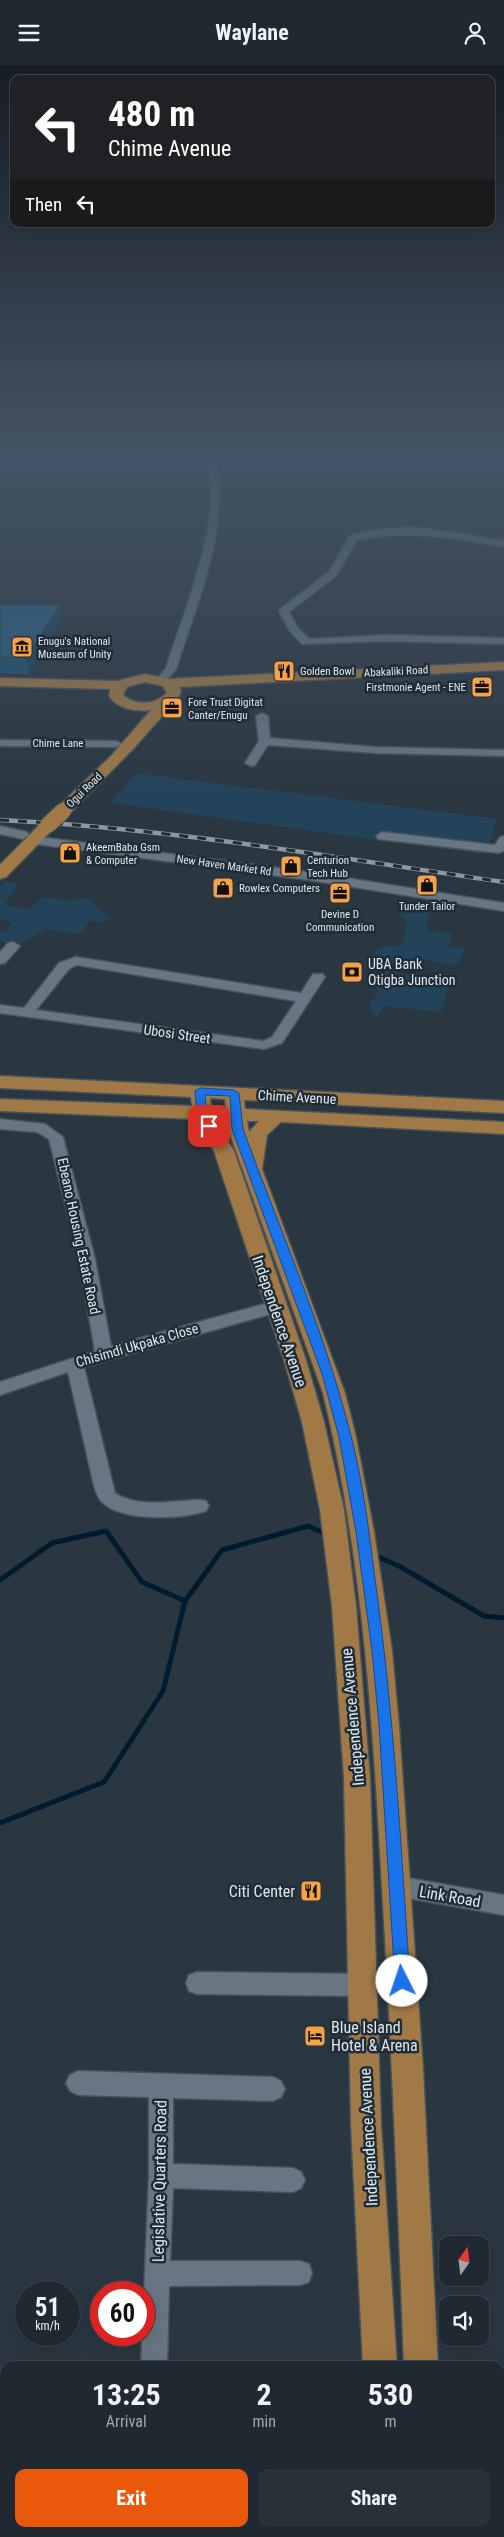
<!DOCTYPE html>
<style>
:root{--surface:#202931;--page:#283139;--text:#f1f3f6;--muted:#a2a6ab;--line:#3d454d;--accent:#ea580c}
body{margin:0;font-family:"Roboto Condensed",sans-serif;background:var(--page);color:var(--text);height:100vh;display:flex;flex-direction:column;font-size:19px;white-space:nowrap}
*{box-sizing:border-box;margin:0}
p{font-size:16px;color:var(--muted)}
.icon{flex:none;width:28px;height:28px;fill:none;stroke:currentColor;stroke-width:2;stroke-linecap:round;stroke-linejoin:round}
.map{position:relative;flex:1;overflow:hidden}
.drawer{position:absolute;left:0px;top:2296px;width:505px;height:176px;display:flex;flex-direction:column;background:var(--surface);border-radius:15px 15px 0 0;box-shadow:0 5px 20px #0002,0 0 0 1px var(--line)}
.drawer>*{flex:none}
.hud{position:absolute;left:10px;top:10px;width:485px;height:152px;border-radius:10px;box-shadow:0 5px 20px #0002,0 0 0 1px var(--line);background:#202124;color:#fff;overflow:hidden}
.needle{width:32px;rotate:14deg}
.tools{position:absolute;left:439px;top:2171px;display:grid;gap:10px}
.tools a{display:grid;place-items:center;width:50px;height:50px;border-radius:10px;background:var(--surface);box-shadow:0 5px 20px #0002,0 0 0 1px var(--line);font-size:25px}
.speed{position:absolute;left:15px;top:2216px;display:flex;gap:10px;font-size:25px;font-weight:700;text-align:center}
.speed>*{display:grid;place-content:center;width:65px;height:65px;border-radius:50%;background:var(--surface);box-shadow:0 5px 20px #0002,0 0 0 1px var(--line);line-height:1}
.speed small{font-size:12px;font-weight:400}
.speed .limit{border:8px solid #d22;background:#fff;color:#111}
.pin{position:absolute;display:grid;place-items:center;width:42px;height:42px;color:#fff;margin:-21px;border-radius:10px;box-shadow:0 2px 8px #0006}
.me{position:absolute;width:55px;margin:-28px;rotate:356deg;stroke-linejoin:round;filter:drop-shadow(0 0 4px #0008)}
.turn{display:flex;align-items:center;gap:18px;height:105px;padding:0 15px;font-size:22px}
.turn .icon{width:65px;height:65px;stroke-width:2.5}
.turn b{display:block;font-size:35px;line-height:42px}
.then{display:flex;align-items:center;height:48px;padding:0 15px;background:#0003;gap:10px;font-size:19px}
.eta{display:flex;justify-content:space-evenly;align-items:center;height:85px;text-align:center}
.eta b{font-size:30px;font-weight:700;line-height:35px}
.action{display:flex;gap:10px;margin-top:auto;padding:10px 15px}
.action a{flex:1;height:58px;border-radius:10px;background:var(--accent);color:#fff;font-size:20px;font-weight:700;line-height:58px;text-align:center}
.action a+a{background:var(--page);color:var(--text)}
header{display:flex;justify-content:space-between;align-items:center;height:65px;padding:0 15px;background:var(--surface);font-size:22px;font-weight:700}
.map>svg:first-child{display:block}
.green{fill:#23435a}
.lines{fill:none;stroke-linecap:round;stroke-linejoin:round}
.stream{stroke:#001b2d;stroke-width:5}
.minor-casing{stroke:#47525a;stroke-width:3}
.major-casing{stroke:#47525a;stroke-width:3}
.minor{fill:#677682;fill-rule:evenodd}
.major{fill:#a17947;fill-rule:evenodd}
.rail-casing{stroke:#8d98a0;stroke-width:4.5}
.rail{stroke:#202d36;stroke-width:3;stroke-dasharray:9;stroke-linecap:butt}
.major-bridge-casing{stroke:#47525a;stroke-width:18;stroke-linecap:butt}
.major-bridge{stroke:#a17947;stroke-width:16}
.wall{fill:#225271}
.shaded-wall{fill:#1c425c}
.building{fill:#285f83;stroke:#1c425c}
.route{fill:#1a73e8;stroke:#114b97}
.labels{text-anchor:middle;stroke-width:5;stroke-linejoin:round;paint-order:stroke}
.far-poi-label{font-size:11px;fill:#dee7ed;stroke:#202d36;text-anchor:start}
.far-street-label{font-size:11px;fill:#dee7ed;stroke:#202d36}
.poi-label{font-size:14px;fill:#dee7ed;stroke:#202d36;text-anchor:start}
.street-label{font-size:14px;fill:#dee7ed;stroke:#202d36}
.near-street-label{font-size:16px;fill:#dee7ed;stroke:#202d36}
.near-poi-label{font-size:16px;fill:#dee7ed;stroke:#202d36;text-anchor:end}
</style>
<header><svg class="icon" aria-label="menu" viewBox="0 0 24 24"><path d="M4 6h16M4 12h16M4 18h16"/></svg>Waylane<svg class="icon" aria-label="person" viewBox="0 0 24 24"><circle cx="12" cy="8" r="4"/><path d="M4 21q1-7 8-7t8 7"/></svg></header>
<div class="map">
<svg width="504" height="2472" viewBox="0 0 504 2472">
<rect width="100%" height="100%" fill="#2a3741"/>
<!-- green -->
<g class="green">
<polygon points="135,708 497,754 486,790 111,738"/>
<polygon points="5,816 18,819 4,840 29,845 43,832 72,836 87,833 112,855 103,857 90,856 80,869 46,864 18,880 0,876 0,866 5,866 12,858 0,854 0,821"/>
<polygon points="408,838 429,841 427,866 452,869 448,882 466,883 457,900 424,895 421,904 399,902 396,910 450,917 441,947 384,941 377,952 369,941 379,926 368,915 374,906 364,899 381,882 403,880 407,856 397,848"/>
</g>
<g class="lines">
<!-- stream -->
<g class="stream">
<polyline points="374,1490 401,1502 484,1551 504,1553"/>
<polyline points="0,1515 52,1478 106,1466 142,1517 185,1536"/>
<polyline points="0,1758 104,1717 163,1626 185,1536 222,1485 308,1461 328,1470"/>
</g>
<!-- minor casing -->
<g class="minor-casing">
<g id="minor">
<path d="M48 393H77L137 399H208L207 393H215C231 462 197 538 176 604L165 617 161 618 156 615 166 603C183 549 221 459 209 405H137L52 396Z"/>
<path d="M411 462 446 466 504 476V482C454 473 408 464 357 475L336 511 289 547 297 562 309 574 387 570 504 573V579L387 576 302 579 289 565 279 546 280 544 329 507 350 471 374 465Z"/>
<polygon points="262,648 268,651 270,673 375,682 504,685 504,691 375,688 268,680 255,700 251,701 245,698 259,676 256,651"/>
<polygon points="0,675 116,676 122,679 116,682 0,681"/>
<polygon points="0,761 27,767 29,770 23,774 0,769"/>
<polygon points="382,767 495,780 500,772 504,771 504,786 499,788 378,774 376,771"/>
<polygon points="32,771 309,807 504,838 504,846 309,815 28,778 26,775"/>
<polygon points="13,877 20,881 5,898 0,899 0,887 8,878"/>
<path d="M76 892 301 928 313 909H323L325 912 282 978 264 984 0 948V940L24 943 59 898ZM77 900 296 936 272 972 263 976 36 945 69 904Z"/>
<path d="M0 1054 45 1059 63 1072 95 1194 111 1281 275 1236 281 1238 283 1242 281 1246 84 1302 115 1428C132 1440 159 1438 180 1436 189 1436 197 1433 206 1436L209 1441 206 1446C183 1454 123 1457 103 1438 98 1434 96 1427 94 1421L68 1307 0 1330V1317L95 1286 79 1194 49 1074 37 1067 0 1064Z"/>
<polygon points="396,1811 504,1830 504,1850 396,1831 388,1828 385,1821 388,1814"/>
<polygon points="197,1907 363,1909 371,1912 374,1920 371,1928 363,1931 197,1929 189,1926 186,1918 189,1910"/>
<polygon points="78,2006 273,2012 281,2016 285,2024 281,2032 273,2036 173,2033 173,2099 293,2103 301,2107 305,2115 301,2123 293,2127 173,2123 170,2196 300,2196 309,2199 312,2208 309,2217 300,2220 169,2221 167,2301 141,2301 149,2111 149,2032 78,2030 70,2026 66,2018 70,2010"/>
<polygon points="132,2468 159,2468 160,2472 132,2472"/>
<polygon points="294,2468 321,2468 322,2472 294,2472"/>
</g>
</g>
<!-- major casing -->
<g class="major-casing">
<g id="major">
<path d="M504 597V605L179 622 181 625 179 632 134 683 69 749H57L55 746 57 743 111 691 151 645C136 647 118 644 109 631L110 624 0 621V613L117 616 145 609 168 614ZM145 617 163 621 167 628C155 640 136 641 123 630L127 622Z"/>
<polygon points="48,755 54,757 56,760 54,763 6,812 0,814 0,800 42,757"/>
<path d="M0 1011 504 1036V1048L244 1035 245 1044 504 1057V1069L281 1057 267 1070 262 1104 345 1328 356 1372 374 1467 392 1586 399 1661 423 2004 438 2301H404C398 2136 391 1970 381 1805 372 1645 361 1484 323 1328L228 1064 227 1055H215L234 1086 306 1295 324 1357 344 1445 356 1541 370 1713 381 2059 397 2301H363L351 2059 344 1713 332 1541 320 1445 302 1357 284 1295 214 1086 195 1054 0 1046V1034L192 1041 191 1032 0 1023ZM210 1033 225 1034 226 1043 211 1042ZM247 1056H259L249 1067Z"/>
<polygon points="368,2468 404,2468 405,2472 369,2472"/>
<rect x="413" y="2468" width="36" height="4"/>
</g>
</g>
<!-- minor -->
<use href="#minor" class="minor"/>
<!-- major -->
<use href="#major" class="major"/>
<!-- rail casing -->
<g class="rail-casing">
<path id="rail" d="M0 755C169 763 336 793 504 817"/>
</g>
<!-- rail -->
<use href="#rail" class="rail"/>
<!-- major-bridge casing -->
<g class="major-bridge-casing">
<polyline id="major-bridge" points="48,760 63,746"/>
</g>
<!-- major-bridge -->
<use href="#major-bridge" class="major-bridge"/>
</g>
<!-- wall -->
<polygon class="wall" points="0,540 61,556 28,609 0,608"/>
<!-- shaded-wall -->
<polygon class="shaded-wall" points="60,540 61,556 28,609 26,593"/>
<!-- building -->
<polygon class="building" points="0,540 60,540 26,593 0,592"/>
<!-- sky -->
<linearGradient id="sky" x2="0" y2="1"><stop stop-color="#171e24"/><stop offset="0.53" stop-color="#445365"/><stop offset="1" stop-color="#445365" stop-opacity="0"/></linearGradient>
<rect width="504" height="739" fill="url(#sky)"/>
<!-- route -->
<path class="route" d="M200 1023 234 1025 239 1028 243 1064C280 1165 325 1267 351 1371 363 1417 369 1466 375 1514 394 1647 401 1782 410 1916L408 1922 402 1924 397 1922 395 1916 379 1660 372 1586 356 1467 339 1372 322 1309 232 1064 230 1031 205 1030 207 1049 215 1061 209 1064 206 1063 197 1049 195 1026Z"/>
<!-- icons -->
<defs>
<g id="museum-square" transform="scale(1.125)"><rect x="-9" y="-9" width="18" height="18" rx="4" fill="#f6a247" stroke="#202d36"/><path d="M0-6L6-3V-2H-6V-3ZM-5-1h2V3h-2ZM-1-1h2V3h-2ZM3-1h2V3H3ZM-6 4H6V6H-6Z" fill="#111"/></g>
<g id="restaurant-square" transform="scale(1.125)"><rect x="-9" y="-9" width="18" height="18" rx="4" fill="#f6a247" stroke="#202d36"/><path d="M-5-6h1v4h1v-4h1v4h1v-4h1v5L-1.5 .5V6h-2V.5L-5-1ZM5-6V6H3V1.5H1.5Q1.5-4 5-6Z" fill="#111"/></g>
<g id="office-square" transform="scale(1.125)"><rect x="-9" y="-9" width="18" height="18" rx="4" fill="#f6a247" stroke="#202d36"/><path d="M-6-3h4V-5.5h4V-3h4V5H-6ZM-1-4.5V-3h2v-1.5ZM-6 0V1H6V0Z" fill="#111"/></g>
<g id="shop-square" transform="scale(1.125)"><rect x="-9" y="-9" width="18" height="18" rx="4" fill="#f6a247" stroke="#202d36"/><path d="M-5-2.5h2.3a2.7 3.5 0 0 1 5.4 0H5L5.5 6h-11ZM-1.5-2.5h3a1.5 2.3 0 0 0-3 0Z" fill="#111"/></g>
<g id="bank-square" transform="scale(1.125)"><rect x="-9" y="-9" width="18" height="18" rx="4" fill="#f6a247" stroke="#202d36"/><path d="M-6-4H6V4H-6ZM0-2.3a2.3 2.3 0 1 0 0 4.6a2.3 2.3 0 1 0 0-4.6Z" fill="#111"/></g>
<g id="hotel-square" transform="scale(1.125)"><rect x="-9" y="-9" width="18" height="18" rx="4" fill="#f6a247" stroke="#202d36"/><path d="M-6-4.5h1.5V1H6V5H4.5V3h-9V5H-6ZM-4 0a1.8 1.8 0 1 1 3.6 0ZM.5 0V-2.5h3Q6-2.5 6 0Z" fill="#111"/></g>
</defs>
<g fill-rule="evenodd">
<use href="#museum-square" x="22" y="582"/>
<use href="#restaurant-square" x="284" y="606"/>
<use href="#office-square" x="482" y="622"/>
<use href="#office-square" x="172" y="643"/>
<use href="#shop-square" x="70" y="788"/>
<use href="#shop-square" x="291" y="801"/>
<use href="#shop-square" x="427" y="820"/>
<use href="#shop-square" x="223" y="823"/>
<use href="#office-square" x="340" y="828"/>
<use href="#bank-square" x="352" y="907"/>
<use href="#restaurant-square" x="311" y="1826"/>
<use href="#hotel-square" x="315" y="1971"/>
</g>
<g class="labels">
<!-- far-poi labels -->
<g class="far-poi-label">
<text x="38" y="580">Enugu's National<tspan x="38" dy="13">Museum of Unity</tspan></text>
<text x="300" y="610">Golden Bowl</text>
<text x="466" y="626" text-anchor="end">Firstmonie Agent - ENE</text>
<text x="188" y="641">Fore Trust Digitat<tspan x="188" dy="13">Canter/Enugu</tspan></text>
<text x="86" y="786">AkeemBaba Gsm<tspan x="86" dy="13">&amp; Computer</tspan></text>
<text x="307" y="799">Centurion<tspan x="307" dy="13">Tech Hub</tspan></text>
<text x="239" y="827">Rowlex Computers</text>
<text x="427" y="845" text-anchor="middle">Tunder Tailor</text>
<text x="340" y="853" text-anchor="middle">Devine D<tspan x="340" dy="13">Communication</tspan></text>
</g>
<!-- far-street labels -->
<g class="far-street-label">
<text transform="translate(396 606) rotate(-3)" y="4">Abakaliki Road</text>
<text x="58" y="682">Chime Lane</text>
<text transform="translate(84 725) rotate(-44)" y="4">Ogui Road</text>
<text transform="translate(224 800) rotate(8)" y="4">New Haven Market Rd</text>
</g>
<!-- poi labels -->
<g class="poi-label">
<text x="368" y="904">UBA Bank<tspan x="368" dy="16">Otigba Junction</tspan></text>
</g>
<!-- street labels -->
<g class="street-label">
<text transform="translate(177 969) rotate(8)" y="5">Ubosi Street</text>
<text transform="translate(297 1032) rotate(3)" y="5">Chime Avenue</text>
<text transform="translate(79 1171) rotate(78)" y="5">Ebeano Housing Estate Road</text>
<text transform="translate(137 1280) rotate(-16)" y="5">Chisimdi Ukpaka Close</text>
</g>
<!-- near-street labels -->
<g class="near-street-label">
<text transform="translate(280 1256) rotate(71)" y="6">Independence Avenue</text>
<text transform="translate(352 1652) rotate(-95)" y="6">Independence Avenue</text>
<text transform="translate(450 1831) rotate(10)" y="6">Link Road</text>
<text transform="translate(368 2072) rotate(-93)" y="6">Independence Avenue</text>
<text transform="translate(159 2116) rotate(-89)" y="6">Legislative Quarters Road</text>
</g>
<!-- near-poi labels -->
<g class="near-poi-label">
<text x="295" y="1832">Citi Center</text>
<text x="331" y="1968" text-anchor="start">Blue Island<tspan x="331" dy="18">Hotel &amp; Arena</tspan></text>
</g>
</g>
</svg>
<div class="tools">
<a><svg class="needle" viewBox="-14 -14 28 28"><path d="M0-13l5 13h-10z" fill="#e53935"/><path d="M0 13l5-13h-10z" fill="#a2a6ab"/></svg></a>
<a><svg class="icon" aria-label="sound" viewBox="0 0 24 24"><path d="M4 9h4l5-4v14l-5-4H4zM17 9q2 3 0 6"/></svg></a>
</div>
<div class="speed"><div>51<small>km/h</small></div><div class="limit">60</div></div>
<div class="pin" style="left:209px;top:1061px;background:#d93025"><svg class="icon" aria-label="arrive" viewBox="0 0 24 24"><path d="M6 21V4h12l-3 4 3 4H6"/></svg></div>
<svg class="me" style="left:402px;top:1916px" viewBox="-20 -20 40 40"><circle r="19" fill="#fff"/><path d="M0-13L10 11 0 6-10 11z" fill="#1a73e8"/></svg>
<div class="hud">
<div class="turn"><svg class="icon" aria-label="left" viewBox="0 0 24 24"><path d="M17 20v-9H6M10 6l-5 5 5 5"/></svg><div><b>480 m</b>Chime Avenue</div></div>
<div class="then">Then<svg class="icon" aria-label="left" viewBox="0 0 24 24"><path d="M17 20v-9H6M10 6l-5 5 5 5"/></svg></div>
</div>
<section class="drawer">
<div class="eta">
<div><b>13:25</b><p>Arrival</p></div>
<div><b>2</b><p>min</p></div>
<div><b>530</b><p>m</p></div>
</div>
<div class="action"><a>Exit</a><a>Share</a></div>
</section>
</div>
